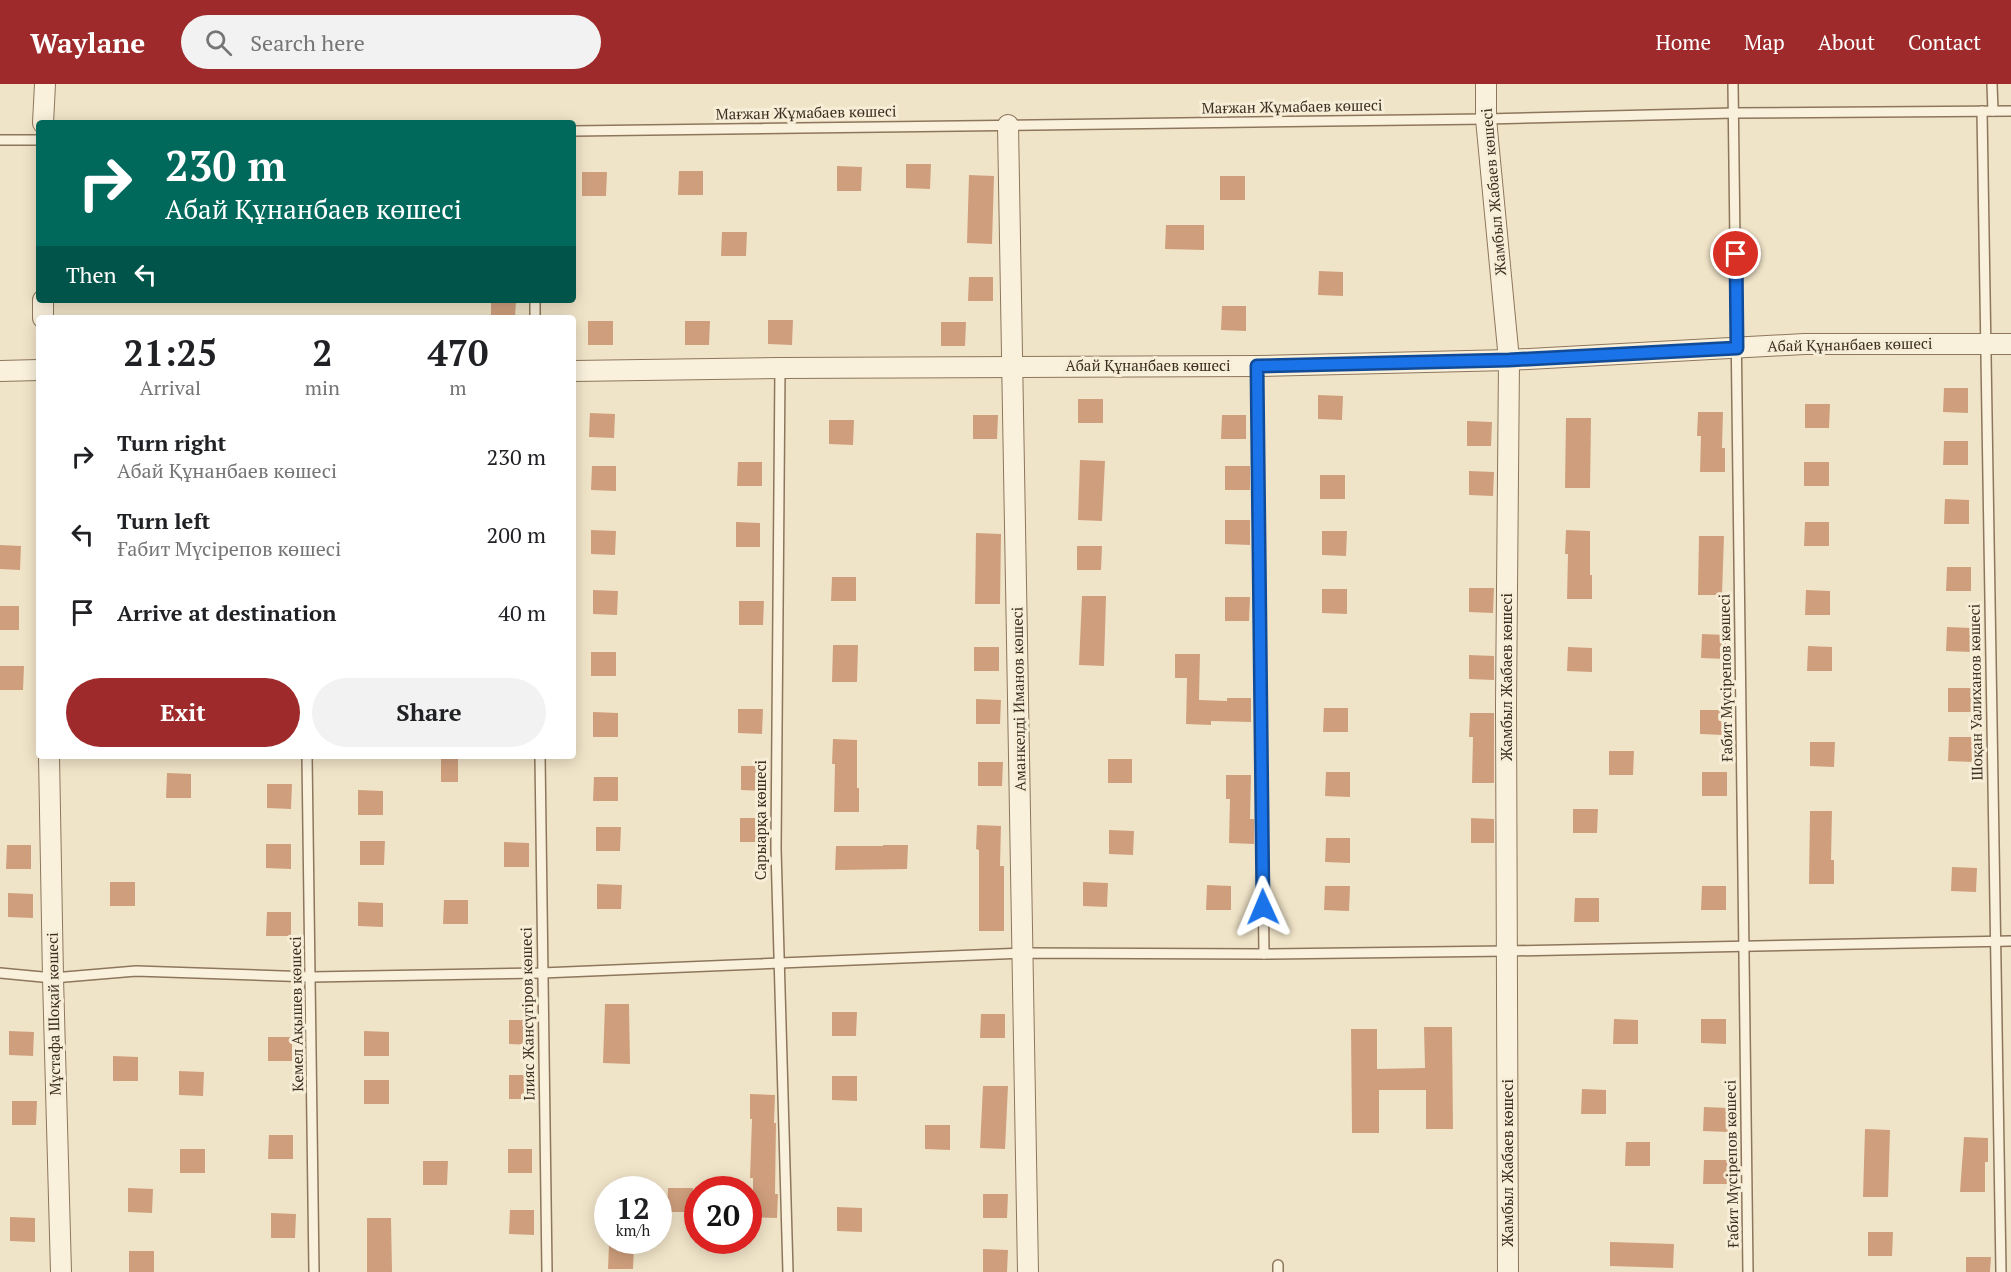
<!DOCTYPE html>
<meta charset="utf-8">
<style>
:root{--surface:#fff;--page:#f2f2f2;--text:#202124;--muted:#757577;--accent:#9e2a2b}
body{margin:0;font-family:"PT Serif",serif;background:var(--page);color:var(--text);height:100vh;display:flex;flex-direction:column;font-size:22px;white-space:nowrap}
*{box-sizing:border-box;margin:0}
p{font-size:20px;color:var(--muted)}
.icon{flex:none;width:33px;height:33px;fill:none;stroke:currentColor;stroke-width:2;stroke-linecap:round;stroke-linejoin:round}
.map{position:relative;flex:1;overflow:hidden}
.sheet{position:absolute;left:36px;top:231px;width:540px;height:444px;display:flex;flex-direction:column;background:var(--surface);border-radius:6px;box-shadow:0 3px 15px #0003}
.sheet>*{flex:none}
.hud{position:absolute;left:36px;top:36px;width:540px;height:183px;border-radius:6px;box-shadow:0 3px 15px #0003;background:#00695c;color:#fff;overflow:hidden}
.speed{position:absolute;left:594px;top:1092px;display:flex;gap:12px;font-size:30px;font-weight:700;text-align:center}
.speed>*{display:grid;place-content:center;width:78px;height:78px;border-radius:50%;background:var(--surface);box-shadow:0 3px 15px #0003;line-height:1}
.speed small{font-size:15px;font-weight:400}
.speed .limit{border:9px solid #d22;background:#fff;color:#111}
.pin{position:absolute;display:grid;place-items:center;width:51px;height:51px;color:#fff;margin:-26px;border:3px solid #fff;border-radius:50%;box-shadow:0 2px 6px #0007}
.me{position:absolute;width:66px;margin:-33px;rotate:359deg;stroke-linejoin:round;filter:drop-shadow(0 0 4px #0008)}
.turn{display:flex;align-items:center;gap:21px;height:126px;padding:0 30px;font-size:27px}
.turn .icon{width:78px;height:78px;stroke-width:2.5}
.turn b{display:block;font-size:42px;line-height:51px}
.then{display:flex;align-items:center;height:57px;padding:0 30px;background:#0003;gap:12px;font-size:22px}
.eta{display:flex;justify-content:space-evenly;align-items:center;height:102px;text-align:center}
.eta b{font-size:36px;font-weight:700;line-height:42px}
.action{display:flex;gap:12px;margin-top:auto;padding:12px 30px}
.action a{flex:1;height:69px;border-radius:36px;background:var(--accent);color:#fff;font-size:24px;font-weight:700;line-height:69px;text-align:center}
.action a+a{background:var(--page);color:var(--text)}
ul{padding:0;list-style:none}
li{display:flex;align-items:center;gap:18px;height:78px;padding:0 30px}
li div{flex:1}
li b{display:block;font-size:22px}
li em{font-style:normal}
header{display:flex;align-items:center;gap:36px;box-sizing:border-box;height:84px;padding:0 30px;background:var(--accent);color:#fff}
header strong{font-size:28px}
nav{display:flex;gap:33px;margin-inline-start:auto;font-size:21px}
.search{width:420px;height:54px;background:var(--page);display:flex;align-items:center;gap:15px;box-sizing:border-box;padding:0 21px;border-radius:33px;color:var(--muted);font-size:22px}
.map>svg:first-child{display:block}
.building{fill:#cf9f7d}
.lines{fill:none;stroke-linecap:round;stroke-linejoin:round}
.service-casing{stroke:#8d765c;stroke-width:12}
.minor-casing{stroke:#8d765c;stroke-width:22}
.service{stroke:#faf1dc;stroke-width:9}
.minor{stroke:#faf1dc;stroke-width:20}
.route-casing{stroke:#114b97;stroke-width:15}
.route{stroke:#1a73e8;stroke-width:10}
.labels{text-anchor:middle;stroke-width:6;stroke-linejoin:round;paint-order:stroke}
.street-label{font-size:15px;fill:#3d2e20;stroke:#f7eed8}
</style>
<header>
<strong>Waylane</strong>
<div class="search"><svg class="icon" aria-label="search" viewBox="0 0 24 24"><circle cx="10" cy="10" r="6"/><path d="M15 15l6 6"/></svg>Search here</div>
<nav><a>Home</a><a>Map</a><a>About</a><a>Contact</a></nav>
</header>
<div class="map">
<svg width="2011" height="1188" viewBox="0 0 2011 1188">
<rect width="100%" height="100%" fill="#f0e4c8"/>
<!-- building -->
<g class="building">
<polygon points="906,80 931,80 930,105 906,104"/>
<polygon points="837,82 862,83 861,107 837,107"/>
<polygon points="679,87 703,87 703,111 678,111"/>
<polygon points="582,88 607,88 606,112 582,112"/>
<polygon points="969,91 994,92 992,160 967,159"/>
<rect x="1220" y="92" width="25" height="24"/>
<polygon points="1166,141 1204,141 1204,166 1165,165"/>
<polygon points="722,148 747,148 746,172 721,172"/>
<polygon points="1319,187 1343,188 1343,212 1318,211"/>
<polygon points="969,193 993,193 993,217 968,217"/>
<polygon points="491,216 516,216 515,234 491,234"/>
<polygon points="1222,222 1246,222 1246,247 1221,246"/>
<polygon points="768,236 793,236 792,261 768,260"/>
<rect x="588" y="237" width="25" height="24"/>
<polygon points="685,237 710,237 709,261 685,261"/>
<polygon points="941,238 966,238 965,262 941,262"/>
<polygon points="1944,304 1968,304 1968,329 1943,328"/>
<polygon points="1318,311 1343,312 1342,336 1318,335"/>
<rect x="1078" y="315" width="25" height="24"/>
<polygon points="1805,320 1830,320 1829,344 1805,344"/>
<polygon points="1698,328 1723,328 1722,364 1725,364 1725,388 1700,388 1701,352 1697,352"/>
<polygon points="590,329 615,330 614,354 589,353"/>
<polygon points="973,331 998,331 997,355 973,355"/>
<polygon points="1222,331 1246,331 1246,355 1221,355"/>
<polygon points="1566,334 1591,334 1590,404 1565,404"/>
<polygon points="829,336 854,336 853,361 829,360"/>
<polygon points="1467,337 1492,338 1491,362 1467,362"/>
<polygon points="1944,357 1968,357 1968,381 1943,381"/>
<polygon points="1080,376 1105,377 1102,437 1078,436"/>
<polygon points="738,378 762,378 762,402 737,402"/>
<rect x="1804" y="378" width="25" height="24"/>
<polygon points="592,382 616,382 616,407 591,406"/>
<rect x="1225" y="382" width="25" height="24"/>
<polygon points="1469,387 1494,388 1493,412 1469,411"/>
<rect x="1320" y="391" width="25" height="24"/>
<polygon points="1945,415 1969,416 1969,440 1944,440"/>
<polygon points="1225,436 1250,436 1250,461 1225,460"/>
<polygon points="736,438 760,439 760,463 736,463"/>
<polygon points="1805,438 1829,438 1829,462 1804,462"/>
<polygon points="591,446 616,447 615,471 591,470"/>
<polygon points="1566,446 1590,447 1590,491 1592,491 1592,515 1567,515 1568,470 1565,470"/>
<polygon points="1322,447 1347,447 1346,472 1322,471"/>
<polygon points="976,449 1001,450 1000,520 975,520"/>
<polygon points="1699,452 1724,452 1722,511 1698,511"/>
<polygon points="0,461 21,462 20,486 0,485"/>
<polygon points="1077,462 1102,462 1101,486 1077,486"/>
<polygon points="1947,483 1971,483 1971,507 1946,507"/>
<polygon points="832,493 856,493 856,517 831,517"/>
<polygon points="1469,504 1494,504 1493,529 1469,528"/>
<polygon points="1322,505 1347,505 1347,530 1322,529"/>
<polygon points="593,506 618,507 617,531 593,530"/>
<polygon points="1806,506 1830,507 1830,531 1805,531"/>
<polygon points="1082,512 1106,512 1104,582 1079,581"/>
<polygon points="1225,513 1250,513 1249,537 1225,537"/>
<polygon points="739,517 764,517 763,541 739,541"/>
<rect x="0" y="522" width="19" height="24"/>
<polygon points="1947,543 1972,544 1971,568 1946,567"/>
<polygon points="1702,550 1726,551 1726,575 1701,574"/>
<polygon points="833,561 858,561 857,598 832,598"/>
<polygon points="1808,562 1832,563 1832,587 1807,587"/>
<rect x="974" y="563" width="25" height="24"/>
<polygon points="1568,563 1592,564 1592,588 1567,587"/>
<rect x="591" y="568" width="25" height="24"/>
<polygon points="1175,570 1200,570 1199,616 1227,617 1227,614 1251,614 1251,638 1211,637 1211,641 1186,640 1187,594 1175,594"/>
<polygon points="1469,571 1494,572 1494,596 1469,595"/>
<polygon points="0,582 24,582 23,606 0,606"/>
<polygon points="1948,604 1973,604 1972,628 1948,628"/>
<polygon points="976,615 1001,616 1000,640 976,640"/>
<polygon points="1324,624 1348,624 1348,648 1323,648"/>
<polygon points="738,625 763,625 762,650 738,649"/>
<polygon points="1700,626 1725,626 1725,651 1700,650"/>
<polygon points="593,628 618,629 618,653 593,653"/>
<polygon points="1470,629 1494,629 1494,699 1472,699 1473,653 1469,653"/>
<polygon points="1949,653 1973,653 1973,678 1948,677"/>
<polygon points="833,655 857,656 857,704 859,704 859,728 834,728 835,680 832,680"/>
<polygon points="1810,658 1835,658 1834,683 1810,682"/>
<polygon points="1609,667 1634,667 1633,691 1609,691"/>
<rect x="441" y="674" width="17" height="24"/>
<rect x="1108" y="675" width="24" height="24"/>
<polygon points="978,678 1003,678 1002,702 978,702"/>
<polygon points="741,682 766,682 765,707 741,706"/>
<polygon points="1326,688 1350,688 1350,713 1325,712"/>
<rect x="1702" y="688" width="25" height="24"/>
<polygon points="167,689 191,690 191,714 166,714"/>
<polygon points="1226,691 1251,691 1250,735 1254,735 1254,760 1229,759 1230,715 1226,715"/>
<polygon points="594,693 618,693 618,717 593,717"/>
<polygon points="267,700 292,700 291,725 267,724"/>
<polygon points="358,706 383,707 383,731 358,731"/>
<polygon points="1573,725 1598,725 1597,749 1573,749"/>
<polygon points="1810,727 1832,727 1831,776 1834,776 1834,800 1809,800"/>
<polygon points="740,734 765,734 764,758 740,758"/>
<polygon points="1471,734 1494,735 1494,759 1471,759"/>
<polygon points="977,741 1001,742 1000,782 1004,782 1004,847 979,847 979,766 976,765"/>
<polygon points="596,743 621,743 620,767 596,767"/>
<polygon points="1109,746 1134,747 1133,771 1109,770"/>
<polygon points="1326,754 1350,754 1350,779 1325,778"/>
<polygon points="360,757 385,757 384,781 360,781"/>
<polygon points="504,758 529,759 529,783 504,783"/>
<polygon points="266,760 291,760 291,785 266,784"/>
<polygon points="7,761 31,761 31,785 6,785"/>
<polygon points="883,761 908,761 907,785 835,786 836,762 883,762"/>
<polygon points="1952,783 1977,784 1976,808 1951,807"/>
<rect x="110" y="798" width="25" height="24"/>
<polygon points="1083,798 1108,799 1107,823 1083,822"/>
<polygon points="597,800 622,801 621,825 597,825"/>
<polygon points="1207,801 1231,802 1231,826 1206,826"/>
<polygon points="1325,802 1350,802 1349,827 1324,826"/>
<polygon points="1702,802 1726,802 1726,826 1701,826"/>
<polygon points="8,809 33,810 33,834 8,833"/>
<polygon points="1575,814 1599,814 1599,838 1574,838"/>
<polygon points="444,816 468,816 468,840 443,840"/>
<polygon points="358,818 383,819 383,843 358,842"/>
<polygon points="267,828 291,828 291,852 266,852"/>
<polygon points="605,920 629,920 630,980 603,979"/>
<polygon points="832,928 857,928 856,952 832,952"/>
<polygon points="981,930 1005,930 1005,954 980,954"/>
<polygon points="1614,935 1638,936 1638,960 1613,960"/>
<polygon points="1701,935 1726,935 1726,960 1701,959"/>
<polygon points="509,936 534,936 534,961 509,960"/>
<polygon points="1424,943 1452,943 1453,1045 1426,1045 1426,1006 1379,1006 1379,1049 1352,1049 1351,945 1377,945 1377,985 1425,984"/>
<polygon points="9,947 34,948 33,972 9,971"/>
<polygon points="364,947 389,948 389,972 364,972"/>
<rect x="268" y="953" width="24" height="24"/>
<polygon points="113,972 138,973 138,997 113,997"/>
<polygon points="179,987 204,988 203,1012 179,1011"/>
<polygon points="509,991 534,991 533,1015 509,1015"/>
<polygon points="832,992 857,992 857,1017 832,1016"/>
<rect x="364" y="996" width="25" height="24"/>
<polygon points="983,1002 1008,1002 1005,1065 980,1064"/>
<polygon points="1582,1005 1606,1006 1606,1030 1581,1030"/>
<polygon points="750,1010 775,1011 774,1039 776,1039 775,1110 778,1110 777,1134 753,1133 753,1094 750,1094 752,1035 750,1035"/>
<polygon points="12,1017 37,1017 36,1041 12,1041"/>
<polygon points="1704,1023 1728,1024 1728,1048 1703,1047"/>
<polygon points="925,1041 950,1041 950,1066 925,1065"/>
<polygon points="1865,1045 1890,1046 1888,1113 1863,1113"/>
<polygon points="269,1051 293,1051 293,1075 268,1075"/>
<polygon points="1964,1053 1988,1054 1988,1078 1985,1078 1985,1108 1960,1108"/>
<polygon points="1626,1058 1650,1058 1650,1082 1625,1082"/>
<rect x="180" y="1065" width="25" height="24"/>
<rect x="508" y="1065" width="24" height="24"/>
<polygon points="1704,1076 1728,1076 1728,1100 1703,1100"/>
<polygon points="423,1077 448,1077 447,1101 423,1101"/>
<polygon points="128,1104 153,1105 152,1129 128,1128"/>
<polygon points="668,1104 693,1104 692,1128 667,1128"/>
<polygon points="983,1110 1008,1110 1007,1134 983,1134"/>
<polygon points="837,1123 862,1124 862,1148 837,1147"/>
<polygon points="510,1126 534,1126 534,1151 509,1150"/>
<polygon points="271,1129 296,1130 295,1154 271,1154"/>
<polygon points="10,1133 35,1134 35,1158 10,1157"/>
<polygon points="367,1134 391,1134 392,1188 367,1188"/>
<polygon points="1868,1148 1893,1148 1892,1172 1868,1172"/>
<polygon points="1610,1158 1674,1160 1673,1184 1610,1182"/>
<polygon points="609,1161 634,1161 633,1185 608,1185"/>
<polygon points="983,1165 1008,1166 1007,1188 983,1188"/>
<rect x="129" y="1167" width="25" height="21"/>
<polygon points="1966,1173 1991,1173 1990,1188 1966,1188"/>
</g>
<g class="lines">
<!-- service casing -->
<g class="service-casing">
<g id="service">
<polyline points="1733,0 1748,1188"/>
<polyline points="1992,0 1993,27"/>
<polyline points="1982,27 2001,1188"/>
<polyline points="573,47 1486,35 1734,29 2011,27"/>
<polyline points="0,56 39,56"/>
<polyline points="535,216 535,234"/>
<polyline points="1257,282 1264,870"/>
<polyline points="780,284 776,765 788,1188"/>
<polyline points="307,672 314,1188"/>
<polyline points="540,672 547,1188"/>
<polyline points="0,889 53,894 136,887 311,893 542,889 1023,869 1264,870 1507,867 2011,857"/>
<polyline points="1278,1188 1278,1181"/>
</g>
</g>
<!-- minor casing -->
<g class="minor-casing">
<g id="minor">
<polyline points="1486,0 1486,35 1509,276 1506,621 1508,1188"/>
<polyline points="43,39 45,0"/>
<polyline points="1008,41 1028,1188"/>
<polyline points="43,216 43,234"/>
<polyline points="0,287 39,286"/>
<polyline points="573,287 780,284 1257,282 1509,276 1804,260 2011,260"/>
<polyline points="49,672 53,894 61,1188"/>
</g>
</g>
<!-- service -->
<use href="#service" class="service"/>
<!-- minor -->
<use href="#minor" class="minor"/>
</g>
<g class="lines">
<!-- route casing -->
<g class="route-casing">
<polyline id="route" points="1263,823 1257,282 1509,276 1737,264 1736,170"/>
</g>
<!-- route -->
<use href="#route" class="route"/>
</g>
<g class="labels">
<!-- street labels -->
<g class="street-label">
<text transform="translate(1292 23) rotate(-1)" y="5">Мағжан Жұмабаев көшесі</text>
<text transform="translate(806 29) rotate(-1)" y="5">Мағжан Жұмабаев көшесі</text>
<text transform="translate(1494 108) rotate(-95)" y="5">Жамбыл Жабаев көшесі</text>
<text transform="translate(1850 261) rotate(-1)" y="5">Абай Құнанбаев көшесі</text>
<text x="1148" y="287">Абай Құнанбаев көшесі</text>
<text transform="translate(1507 593) rotate(-90)" y="5">Жамбыл Жабаев көшесі</text>
<text transform="translate(1726 594) rotate(-91)" y="5">Ғабит Мүсірепов көшесі</text>
<text transform="translate(1976 608) rotate(-91)" y="5">Шоқан Уалиханов көшесі</text>
<text transform="translate(1019 615) rotate(-91)" y="5">Аманкелді Иманов көшесі</text>
<text transform="translate(761 736) rotate(-90)" y="5">Сарыарқа көшесі</text>
<text transform="translate(54 930) rotate(-91)" y="5">Мұстафа Шоқай көшесі</text>
<text transform="translate(297 930) rotate(-91)" y="5">Кемел Ақышев көшесі</text>
<text transform="translate(528 930) rotate(-91)" y="5">Ілияс Жансүгіров көшесі</text>
<text transform="translate(1508 1079) rotate(-90)" y="5">Жамбыл Жабаев көшесі</text>
<text transform="translate(1732 1080) rotate(-91)" y="5">Ғабит Мүсірепов көшесі</text>
</g>
</g>
</svg>
<div class="speed"><div>12<small>km/h</small></div><div class="limit">20</div></div>
<div class="pin" style="left:1736px;top:170px;background:#d93025"><svg class="icon" aria-label="arrive" viewBox="0 0 24 24"><path d="M6 21V4h12l-3 4 3 4H6"/></svg></div>
<svg class="me" style="left:1263px;top:823px" viewBox="-20 -20 40 40"><path d="M0-17L14 15 0 8-14 15z" fill="#1a73e8" stroke="#fff" stroke-width="4"/></svg>
<div class="hud">
<div class="turn"><svg class="icon" aria-label="right" viewBox="0 0 24 24"><path d="M7 20v-9h11M14 6l5 5-5 5"/></svg><div><b>230 m</b>Абай Құнанбаев көшесі</div></div>
<div class="then">Then<svg class="icon" aria-label="left" viewBox="0 0 24 24"><path d="M17 20v-9H6M10 6l-5 5 5 5"/></svg></div>
</div>
<section class="sheet">
<div class="eta">
<div><b>21:25</b><p>Arrival</p></div>
<div><b>2</b><p>min</p></div>
<div><b>470</b><p>m</p></div>
</div>
<ul>
<li><svg class="icon" aria-label="right" viewBox="0 0 24 24"><path d="M7 20v-9h11M14 6l5 5-5 5"/></svg><div><b>Turn right</b><p>Абай Құнанбаев көшесі</p></div><em>230 m</em></li>
<li><svg class="icon" aria-label="left" viewBox="0 0 24 24"><path d="M17 20v-9H6M10 6l-5 5 5 5"/></svg><div><b>Turn left</b><p>Ғабит Мүсірепов көшесі</p></div><em>200 m</em></li>
<li><svg class="icon" aria-label="arrive" viewBox="0 0 24 24"><path d="M6 21V4h12l-3 4 3 4H6"/></svg><div><b>Arrive at destination</b></div><em>40 m</em></li>
</ul>
<div class="action"><a>Exit</a><a>Share</a></div>
</section>
</div>
